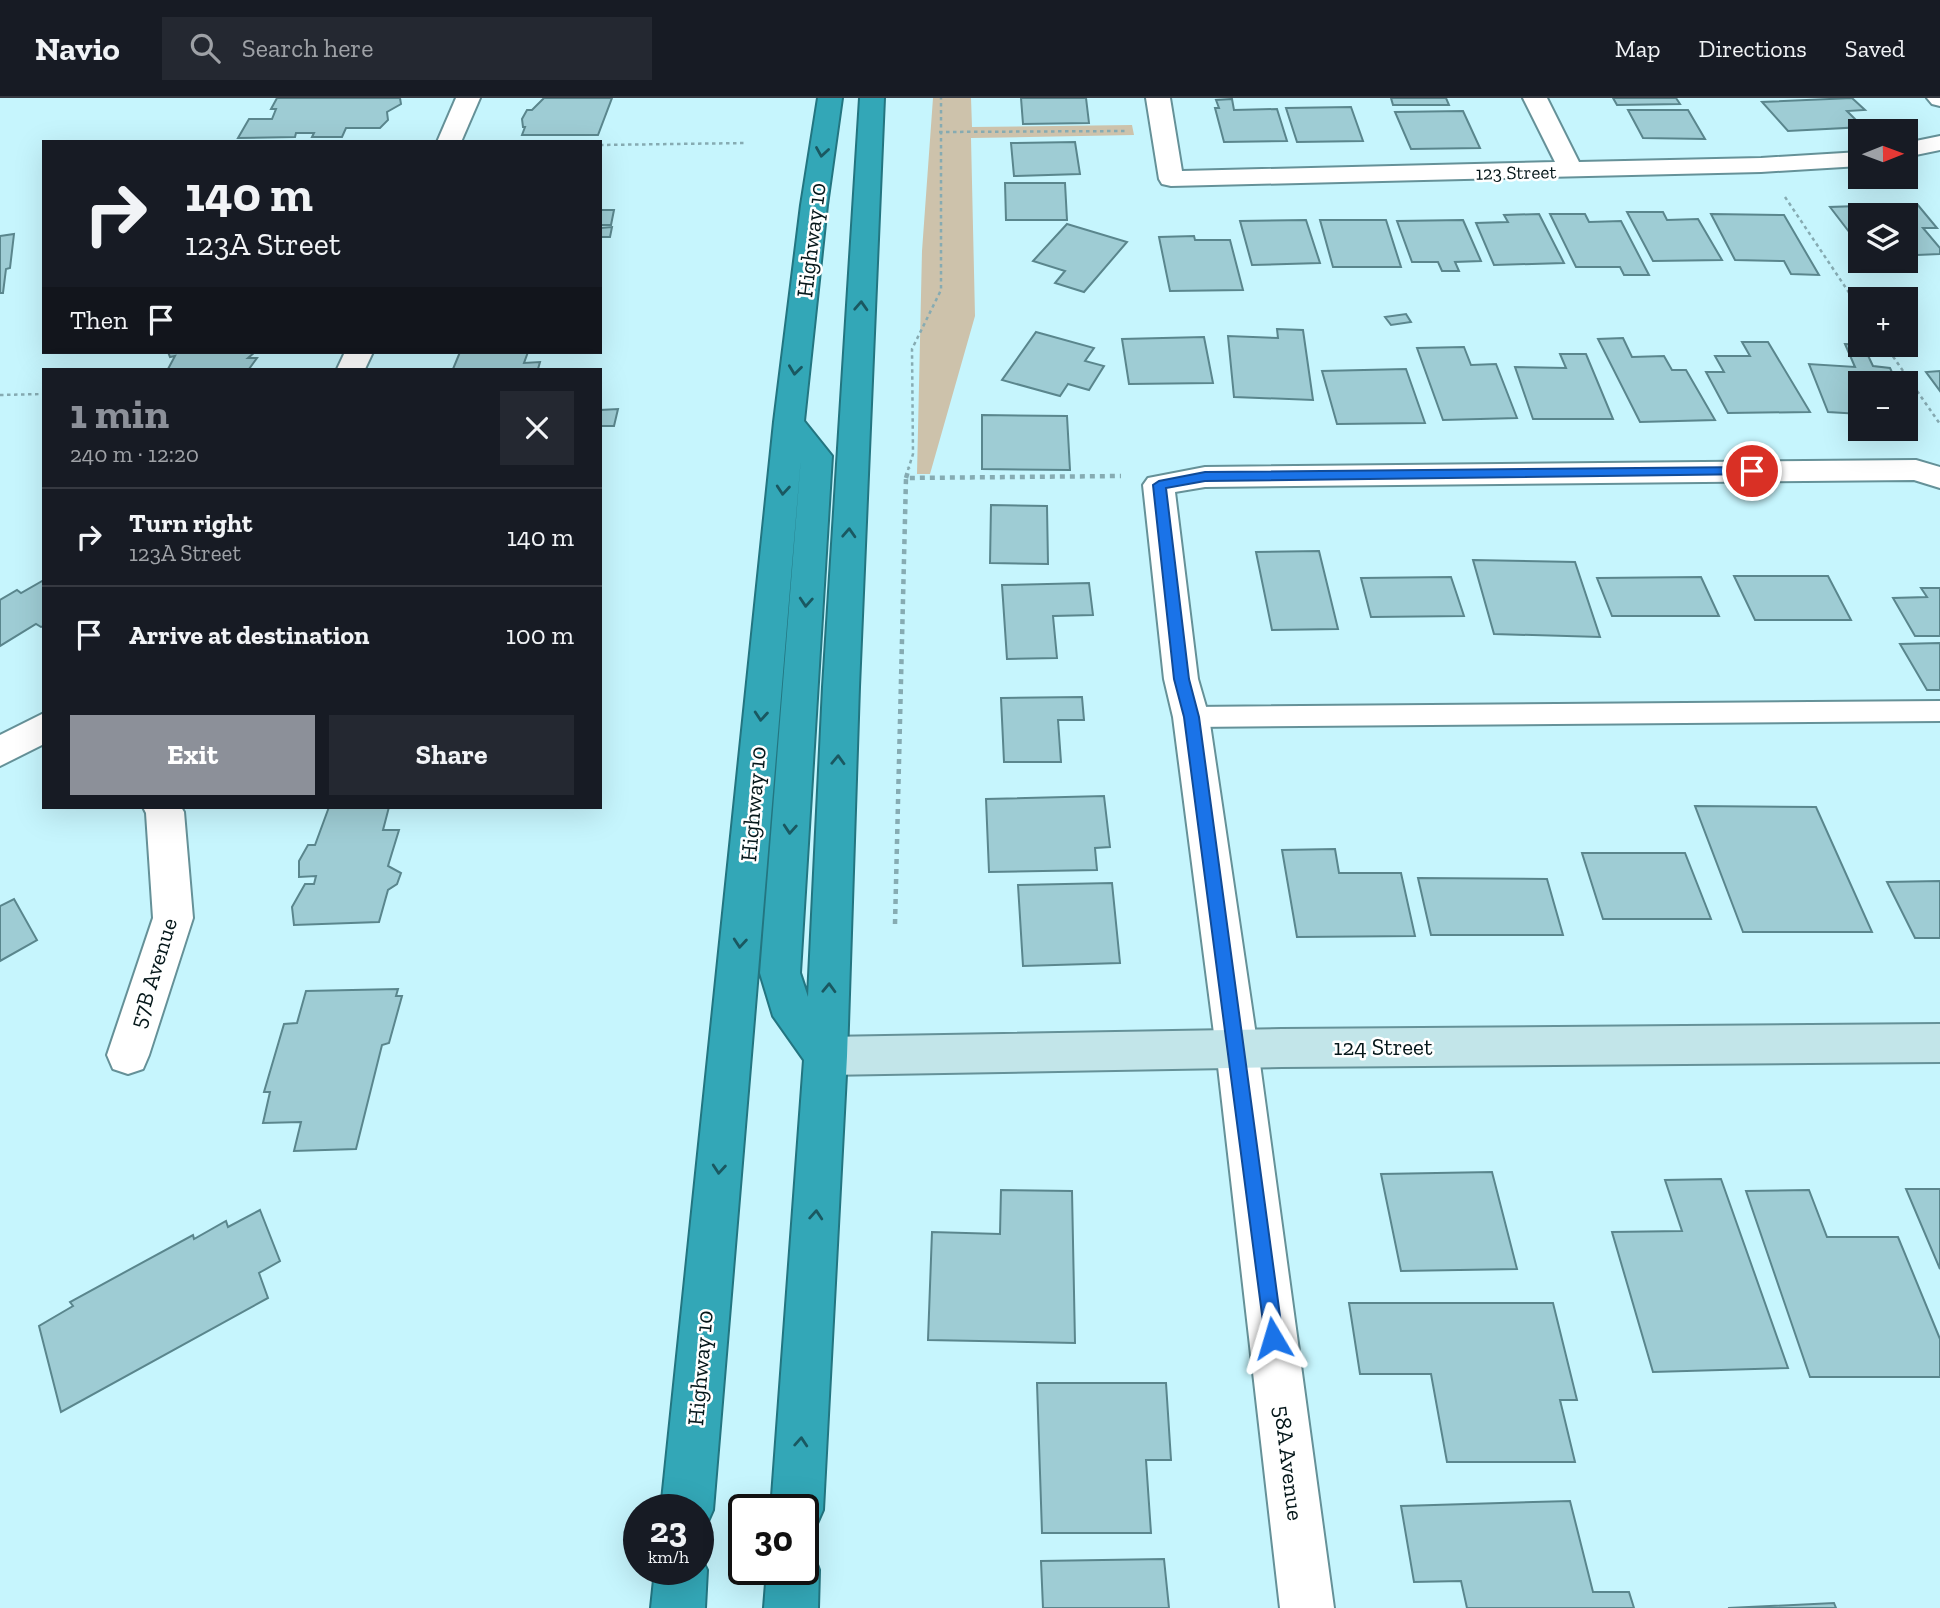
<!DOCTYPE html>
<meta charset="utf-8">
<style>
:root{--surface:#171b24;--page:#242831;--text:#f1f3f6;--muted:#9ea1a6;--line:#363941;--accent:#8c9099}
body{margin:0;font-family:"Zilla Slab",serif;background:var(--page);color:var(--text);height:100vh;display:flex;flex-direction:column;font-size:26px;white-space:nowrap}
*{box-sizing:border-box;margin:0}
p{font-size:23px;color:var(--muted)}
.icon{flex:none;width:38px;height:38px;fill:none;stroke:currentColor;stroke-width:2;stroke-linecap:round;stroke-linejoin:round}
.map{position:relative;flex:1;overflow:hidden}
.panel{position:absolute;left:42px;top:270px;width:560px;height:441px;display:flex;flex-direction:column;background:var(--surface);border-radius:0px;box-shadow:0 7px 28px #0002}
.panel>*{flex:none}
.hud{position:absolute;left:42px;top:42px;width:560px;height:214px;border-radius:0px;box-shadow:0 7px 28px #0002;background:#171b24;color:var(--text);overflow:hidden}
.needle{width:46px;rotate:89deg}
.fabs{position:absolute;left:1848px;top:21px;display:grid;gap:14px}
.fabs a{display:grid;place-items:center;width:70px;height:70px;border-radius:0px;background:var(--surface);box-shadow:0 7px 28px #0002;font-size:35px}
.speed{position:absolute;left:623px;top:1396px;display:flex;gap:14px;font-size:35px;font-weight:700;text-align:center}
.speed>*{display:grid;place-content:center;width:91px;height:91px;border-radius:50%;background:var(--surface);box-shadow:0 7px 28px #0002;line-height:1}
.speed small{font-size:18px;font-weight:400}
.speed .limit{border:4px solid #111;border-radius:10px;background:#fff;color:#111}
.pin{position:absolute;display:grid;place-items:center;width:60px;height:60px;color:#fff;margin:-30px;border:4px solid #fff;border-radius:50%;box-shadow:0 2px 7px #0007}
.me{position:absolute;width:77px;margin:-38px;rotate:353deg;stroke-linejoin:round;filter:drop-shadow(0 0 5px #0008)}
.turn{display:flex;align-items:center;gap:24px;height:147px;padding:0 28px;font-size:32px}
.turn .icon{width:91px;height:91px;stroke-width:2.5}
.turn b{display:block;font-size:49px;line-height:60px}
.then{display:flex;align-items:center;height:66px;padding:0 28px;background:#0003;gap:14px;font-size:26px}
.round{display:grid;place-items:center;flex:none;width:74px;height:74px;border-radius:0px;background:var(--page)}
.headline{display:flex;align-items:center;justify-content:space-between;height:119px;padding:0 28px}
h1{font-size:42px;font-weight:700;line-height:52px;color:var(--accent)}
.button{display:flex;gap:14px;margin-top:auto;padding:14px 28px}
.button a{flex:1;height:80px;border-radius:0px;background:var(--accent);color:#fff;font-size:28px;font-weight:700;line-height:80px;text-align:center}
.button a+a{background:var(--page);color:var(--text)}
ul{padding:0;list-style:none}
li{display:flex;align-items:center;gap:21px;height:98px;padding:0 28px;border-top:2px solid var(--line)}
li div{flex:1}
li b{display:block;font-size:26px}
li em{font-style:normal}
header{display:flex;align-items:center;gap:42px;box-sizing:border-box;height:98px;padding:0 35px;background:var(--surface);border-bottom:2px solid var(--line)}
header strong{font-size:33px}
nav{display:flex;gap:38px;margin-inline-start:auto;font-size:24px}
.search{width:490px;height:63px;background:var(--page);display:flex;align-items:center;gap:18px;box-sizing:border-box;padding:0 24px;border-radius:0px;color:var(--muted);font-size:26px}
.map>svg:first-child{display:block}
.green{fill:#cdc2ab}
.building{fill:#9eccd4;stroke:#5a868d;stroke-width:2}
.lines{fill:none;stroke-linecap:round;stroke-linejoin:round}
.lane-casing{stroke:#659198;stroke-width:4}
.street-casing{stroke:#659198;stroke-width:4}
.secondary-casing{stroke:#659198;stroke-width:4}
.highway-casing{stroke:#237580;stroke-width:4}
.path-far1{stroke:#86abb2;stroke-width:2.5;stroke-dasharray:3.5 3.5;stroke-linecap:butt}
.path{stroke:#86abb2;stroke-width:4.5;stroke-dasharray:5 5;stroke-linecap:butt}
.lane{fill:#fff;fill-rule:evenodd}
.street{fill:#fff;fill-rule:evenodd}
.secondary{fill:#c2e5e9;fill-rule:evenodd}
.highway{fill:#33a7b7;fill-rule:evenodd}
.oneway{stroke:#1a5861}
.route{fill:#1a73e8;stroke:#114b97;stroke-width:2}
.labels{text-anchor:middle;stroke-width:5;stroke-linejoin:round;paint-order:stroke}
.far-street-label{font-size:19px;fill:#05171a;stroke:#fff}
.street-label{font-size:23px;fill:#05171a;stroke:#fff}
</style>
<header>
<strong>Navio</strong>
<div class="search"><svg class="icon" aria-label="search" viewBox="0 0 24 24"><circle cx="10" cy="10" r="6"/><path d="M15 15l6 6"/></svg>Search here</div>
<nav><a>Map</a><a>Directions</a><a>Saved</a></nav>
</header>
<div class="map">
<svg width="1940" height="1510" viewBox="0 0 1940 1510">
<rect width="100%" height="100%" fill="#c6f5fd"/>
<!-- green -->
<polygon class="green" points="933,0 971,0 972,29 1132,27 1134,37 971,40 975,218 930,376 917,376 922,153"/>
<!-- building -->
<g class="building">
<polygon points="277,0 400,0 401,6 387,14 388,22 380,30 346,30 342,39 312,39 314,35 296,35 295,39 238,40 249,21 272,21 276,11 271,11"/>
<polygon points="544,0 612,0 598,37 522,37 525,29 523,29 522,21 527,12 532,12"/>
<polygon points="1021,0 1086,0 1089,25 1023,26"/>
<polygon points="1391,0 1446,0 1449,7 1393,7"/>
<polygon points="1613,0 1676,0 1680,6 1617,7"/>
<polygon points="1852,0 1865,12 1847,13 1863,29 1788,33 1762,4"/>
<polygon points="1232,1 1234,12 1277,11 1287,43 1224,44 1215,10 1219,10 1216,2"/>
<polygon points="1351,9 1363,43 1297,44 1286,10"/>
<polygon points="1628,12 1688,12 1705,41 1643,40"/>
<polygon points="1463,13 1480,50 1411,51 1395,14"/>
<polygon points="1075,44 1080,76 1014,78 1011,45"/>
<polygon points="1005,85 1065,85 1067,122 1006,122"/>
<polygon points="1917,106 1937,130 1923,130 1940,150 1940,156 1917,157 1906,146 1906,117 1860,117 1860,148 1830,109"/>
<polygon points="600,112 614,112 611,127 600,127"/>
<polygon points="1627,114 1663,114 1667,122 1698,121 1722,162 1653,163"/>
<polygon points="1539,116 1564,165 1494,167 1476,125 1508,124 1504,117"/>
<polygon points="1550,116 1585,116 1589,124 1621,123 1649,177 1624,177 1620,169 1576,169"/>
<polygon points="1711,116 1784,117 1819,177 1791,176 1784,163 1735,162"/>
<polygon points="1306,122 1320,165 1252,167 1240,123"/>
<polygon points="1320,122 1386,122 1401,169 1333,169"/>
<polygon points="1463,122 1481,163 1455,164 1459,173 1442,173 1438,164 1412,164 1397,123"/>
<polygon points="1067,126 1127,144 1084,194 1055,185 1065,173 1033,163"/>
<polygon points="612,129 610,139 600,139 600,130"/>
<polygon points="14,136 10,170 6,171 3,195 0,195 0,138"/>
<polygon points="1194,138 1195,142 1230,142 1243,192 1170,193 1159,139"/>
<polygon points="1406,216 1411,224 1391,227 1385,219"/>
<polygon points="1277,231 1303,232 1313,302 1234,299 1228,238 1278,240"/>
<polygon points="1036,234 1094,250 1085,263 1104,268 1089,292 1068,286 1060,298 1002,282"/>
<polygon points="1204,239 1213,285 1129,286 1122,241"/>
<polygon points="1623,240 1632,259 1664,258 1672,272 1686,272 1715,322 1640,324 1598,241"/>
<polygon points="1742,244 1768,244 1810,314 1728,315 1706,274 1724,274 1715,258 1750,258"/>
<polygon points="1845,246 1863,247 1873,268 1890,270 1897,285 1860,285 1860,316 1828,314 1809,266 1855,269"/>
<polygon points="1464,249 1471,267 1496,266 1517,320 1443,322 1417,250"/>
<polygon points="168,254 255,254 248,260 257,260 249,271 168,271 175,258 170,259"/>
<polygon points="460,254 528,254 524,265 540,264 538,271 453,271"/>
<polygon points="1560,256 1586,256 1613,321 1533,321 1515,269 1566,270"/>
<polygon points="1406,271 1425,325 1337,326 1322,273"/>
<polygon points="1940,273 1940,293 1926,274"/>
<polygon points="618,311 614,328 600,328 600,312"/>
<polygon points="982,317 1067,318 1070,372 982,371"/>
<polygon points="991,407 1047,408 1048,466 990,465"/>
<polygon points="1319,453 1338,531 1272,532 1256,454"/>
<polygon points="1473,462 1575,464 1600,539 1494,536"/>
<polygon points="1734,478 1828,478 1851,522 1755,522"/>
<polygon points="1451,479 1464,518 1371,519 1361,480"/>
<polygon points="1701,479 1719,518 1612,518 1597,480"/>
<polygon points="44,482 44,528 41,529 36,526 0,548 0,502 17,492 21,495"/>
<polygon points="1089,485 1093,517 1053,518 1057,560 1007,561 1002,487"/>
<polygon points="1921,490 1940,490 1940,538 1915,538 1893,500 1927,499"/>
<polygon points="1940,545 1940,592 1927,592 1900,546"/>
<polygon points="1082,599 1084,622 1058,622 1061,664 1004,664 1001,600"/>
<polygon points="1104,698 1110,749 1095,750 1097,772 989,774 986,701"/>
<polygon points="1695,708 1816,709 1872,834 1743,834"/>
<polygon points="329,709 389,709 383,732 399,732 388,768 401,775 397,786 388,792 379,824 294,827 292,809 305,786 314,786 316,778 299,779 299,763 308,747 315,747"/>
<polygon points="1335,751 1339,775 1401,775 1415,838 1297,839 1282,752"/>
<polygon points="1582,755 1685,755 1711,821 1603,821"/>
<polygon points="1418,780 1547,781 1563,837 1431,837"/>
<polygon points="1940,783 1940,840 1915,840 1887,784"/>
<polygon points="1112,785 1120,865 1023,868 1018,787"/>
<polygon points="14,801 37,842 0,863 0,808"/>
<polygon points="398,891 396,898 402,898 389,945 382,947 356,1051 294,1053 301,1024 263,1025 270,994 264,994 284,926 297,925 306,893"/>
<polygon points="1492,1074 1517,1171 1401,1173 1381,1076"/>
<polygon points="1721,1081 1788,1270 1653,1274 1612,1134 1682,1133 1665,1082"/>
<polygon points="1906,1091 1940,1091 1940,1171"/>
<polygon points="1001,1092 1072,1093 1075,1245 928,1242 932,1134 1000,1136"/>
<polygon points="1809,1092 1827,1139 1898,1139 1940,1241 1940,1279 1810,1279 1746,1093"/>
<polygon points="260,1112 280,1163 259,1175 268,1200 61,1314 39,1228 73,1208 70,1204 193,1137 194,1141 226,1123 228,1129"/>
<polygon points="1349,1205 1553,1205 1577,1302 1560,1302 1575,1364 1447,1364 1431,1276 1360,1276"/>
<polygon points="1037,1285 1166,1285 1171,1362 1146,1362 1151,1435 1042,1435"/>
<polygon points="1570,1403 1593,1494 1629,1494 1634,1510 1467,1510 1461,1483 1414,1484 1401,1408"/>
<polygon points="1164,1461 1169,1510 1043,1510 1041,1463"/>
<polygon points="1834,1505 1836,1510 1728,1510"/>
</g>
<g class="lines">
<!-- lane casing -->
<g class="lane-casing">
<polygon id="lane" points="1940,603 1940,623 1191,629 1182,626 1178,619 1182,612 1191,609"/>
</g>
<!-- street casing -->
<g class="street-casing">
<g id="street">
<polygon points="456,0 480,0 461,44 437,44"/>
<polygon points="1146,0 1170,0 1182,73 1555,64 1523,0 1547,0 1579,64 1761,60 1860,54 1860,68 1761,74 1171,88 1162,86 1159,81"/>
<polygon points="1927,0 1940,0 1940,8 1932,6"/>
<polygon points="1940,38 1940,52 1906,59 1906,45"/>
<polygon points="345,254 373,254 365,271 337,271"/>
<polygon points="1916,362 1940,369 1940,390 1914,382 1205,389 1175,394 1198,581 1209,619 1258,951 1334,1510 1280,1510 1216,951 1173,619 1164,581 1143,387 1148,380 1205,369"/>
<polygon points="44,615 44,646 0,668 0,637"/>
<polygon points="143,709 181,709 184,714 193,820 149,957 143,971 128,976 113,971 107,957 153,820 146,715"/>
</g>
</g>
<!-- secondary casing -->
<g class="secondary-casing">
<polygon id="secondary" points="1940,926 1940,964 1282,969 826,977 811,972 805,958 811,944 826,939 1282,931"/>
</g>
<!-- highway casing -->
<g class="highway-casing">
<g id="highway">
<polygon points="818,0 842,0 827,107 804,323 832,358 800,875 808,899 823,589 860,0 884,0 859,589 847,958 823,1412 815,1430 803,1435 803,1412 771,1412 804,962 773,918 760,875 801,359 713,1412 705,1430 698,1433 698,1412 661,1412 774,324 801,107"/>
<polygon points="803,1450 812,1453 819,1472 818,1510 764,1510 767,1472 803,1472"/>
<polygon points="698,1453 707,1472 705,1510 651,1510 655,1472 698,1472"/>
</g>
</g>
<!-- path-far1 -->
<g class="path-far1">
<polyline points="939,34 1127,33"/>
<polyline points="600,47 747,45"/>
<polyline points="1785,99 1860,211"/>
<polyline points="1885,247 1940,326"/>
<polyline points="0,297 44,296"/>
<polyline points="908,372 913,356 912,251 941,192 941,0"/>
</g>
<!-- path -->
<g class="path">
<polyline points="906,380 909,370"/>
<polyline points="895,826 906,380 1121,378"/>
</g>
<!-- lane -->
<use href="#lane" class="lane"/>
<!-- street -->
<use href="#street" class="street"/>
<!-- secondary -->
<use href="#secondary" class="secondary"/>
<!-- highway -->
<use href="#highway" class="highway"/>
</g>
<!-- one-way arrows -->
<defs><path id="oneway-chevron" d="M-2-3.5L2.5 0L-2 3.5" fill="none" stroke-width="1.6" stroke-linecap="round" stroke-linejoin="round" transform="scale(1.75)"/></defs>
<g class="oneway">
<use href="#oneway-chevron" transform="translate(822 54) rotate(99)"/>
<use href="#oneway-chevron" transform="translate(861 208) rotate(-87)"/>
<use href="#oneway-chevron" transform="translate(795 272) rotate(97)"/>
<use href="#oneway-chevron" transform="translate(783 392) rotate(95)"/>
<use href="#oneway-chevron" transform="translate(849 435) rotate(-87)"/>
<use href="#oneway-chevron" transform="translate(806 504) rotate(94)"/>
<use href="#oneway-chevron" transform="translate(761 618) rotate(95)"/>
<use href="#oneway-chevron" transform="translate(838 662) rotate(-88)"/>
<use href="#oneway-chevron" transform="translate(790 731) rotate(94)"/>
<use href="#oneway-chevron" transform="translate(740 845) rotate(95)"/>
<use href="#oneway-chevron" transform="translate(829 890) rotate(-88)"/>
<use href="#oneway-chevron" transform="translate(719 1071) rotate(95)"/>
<use href="#oneway-chevron" transform="translate(816 1117) rotate(-86)"/>
<use href="#oneway-chevron" transform="translate(801 1344) rotate(-86)"/>
</g>
<!-- route -->
<polygon class="route" points="1752,369 1758,373 1756,376 1205,383 1166,390 1189,581 1199,619 1283,1240 1280,1247 1273,1250 1266,1247 1184,619 1174,581 1153,387 1159,383 1205,374"/>
<g class="labels">
<!-- far-street labels -->
<g class="far-street-label">
<text transform="translate(1516 74) rotate(-1)" y="7">123 Street</text>
</g>
<!-- street labels -->
<g class="street-label">
<text transform="translate(811 142) rotate(-83)" y="8">Highway 10</text>
<text transform="translate(753 706) rotate(-85)" y="8">Highway 10</text>
<text transform="translate(153 875) rotate(-73)" y="8">57B Avenue</text>
<text x="1383" y="957">124 Street</text>
<text transform="translate(700 1270) rotate(-85)" y="8">Highway 10</text>
<text transform="translate(1289 1365) rotate(83)" y="8">58A Avenue</text>
</g>
</g>
</svg>
<div class="fabs">
<a><svg class="needle" viewBox="-14 -14 28 28"><path d="M0-13l5 13h-10z" fill="#e53935"/><path d="M0 13l5-13h-10z" fill="#9ea1a6"/></svg></a>
<a><svg class="icon" aria-label="layers" viewBox="0 0 24 24"><path d="M12 4l9 5-9 5-9-5zM3 14l9 5 9-5"/></svg></a>
<a>+</a>
<a>−</a>
</div>
<div class="speed"><div>23<small>km/h</small></div><div class="limit">30</div></div>
<div class="pin" style="left:1752px;top:373px;background:#d93025"><svg class="icon" aria-label="arrive" viewBox="0 0 24 24"><path d="M6 21V4h12l-3 4 3 4H6"/></svg></div>
<svg class="me" style="left:1273px;top:1240px" viewBox="-20 -20 40 40"><path d="M0-17L14 15 0 8-14 15z" fill="#1a73e8" stroke="#fff" stroke-width="4"/></svg>
<div class="hud">
<div class="turn"><svg class="icon" aria-label="right" viewBox="0 0 24 24"><path d="M7 20v-9h11M14 6l5 5-5 5"/></svg><div><b>140 m</b>123A Street</div></div>
<div class="then">Then<svg class="icon" aria-label="arrive" viewBox="0 0 24 24"><path d="M6 21V4h12l-3 4 3 4H6"/></svg></div>
</div>
<section class="panel">
<div class="headline"><div><h1>1 min</h1><p>240 m · 12:20</p></div><a class="round"><svg class="icon" aria-label="close" viewBox="0 0 24 24"><path d="M6 6l12 12M18 6L6 18"/></svg></a></div>
<ul>
<li><svg class="icon" aria-label="right" viewBox="0 0 24 24"><path d="M7 20v-9h11M14 6l5 5-5 5"/></svg><div><b>Turn right</b><p>123A Street</p></div><em>140 m</em></li>
<li><svg class="icon" aria-label="arrive" viewBox="0 0 24 24"><path d="M6 21V4h12l-3 4 3 4H6"/></svg><div><b>Arrive at destination</b></div><em>100 m</em></li>
</ul>
<div class="button"><a>Exit</a><a>Share</a></div>
</section>
</div>
